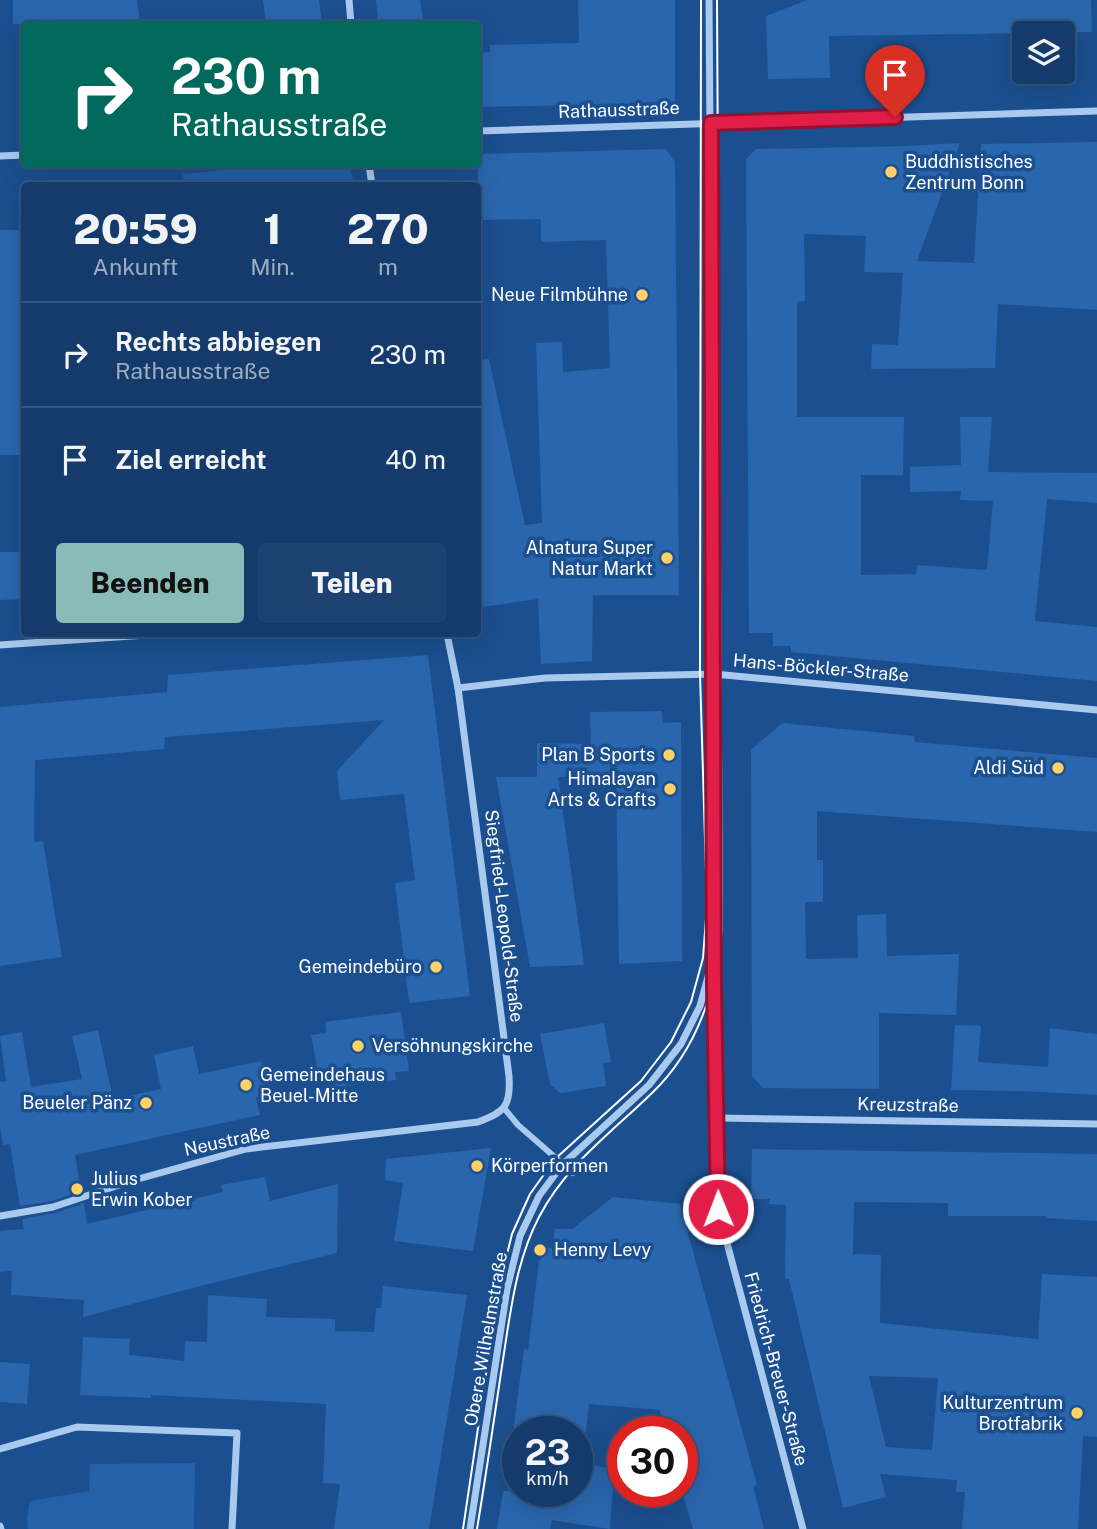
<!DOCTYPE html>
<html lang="de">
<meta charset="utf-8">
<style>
:root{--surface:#143b6b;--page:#1d4271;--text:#f1f3f6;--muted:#9dadc1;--line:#33557e;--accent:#8bbbb9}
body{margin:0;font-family:"Public Sans",sans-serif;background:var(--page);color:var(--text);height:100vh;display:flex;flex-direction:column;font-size:26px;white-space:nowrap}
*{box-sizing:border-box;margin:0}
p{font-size:23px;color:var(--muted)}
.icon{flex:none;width:38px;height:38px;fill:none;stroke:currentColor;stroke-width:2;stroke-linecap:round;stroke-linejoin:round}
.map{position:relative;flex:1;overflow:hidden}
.sheet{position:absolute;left:21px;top:182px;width:460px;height:455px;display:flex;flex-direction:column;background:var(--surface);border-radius:7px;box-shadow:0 7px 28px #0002,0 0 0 2px var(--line)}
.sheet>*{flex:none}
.top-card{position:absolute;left:21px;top:21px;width:460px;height:147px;border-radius:7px;box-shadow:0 7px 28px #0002,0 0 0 2px var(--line);background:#00695c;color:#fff;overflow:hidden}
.controls{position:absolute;left:1012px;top:21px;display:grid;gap:14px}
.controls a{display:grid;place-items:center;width:63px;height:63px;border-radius:7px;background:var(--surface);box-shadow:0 7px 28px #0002,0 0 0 2px var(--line);font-size:35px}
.speed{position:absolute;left:502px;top:1416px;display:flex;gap:14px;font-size:35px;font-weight:700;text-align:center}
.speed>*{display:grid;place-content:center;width:91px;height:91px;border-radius:50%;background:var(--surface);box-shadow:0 7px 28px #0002,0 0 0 2px var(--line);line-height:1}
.speed small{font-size:18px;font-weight:400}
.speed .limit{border:10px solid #d22;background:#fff;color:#111}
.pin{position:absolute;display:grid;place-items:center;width:60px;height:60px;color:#fff;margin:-72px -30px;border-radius:50% 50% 50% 0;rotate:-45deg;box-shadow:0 0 7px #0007}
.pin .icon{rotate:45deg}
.me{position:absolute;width:77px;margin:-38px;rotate:359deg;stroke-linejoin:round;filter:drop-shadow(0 0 5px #0008)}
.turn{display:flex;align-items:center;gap:24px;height:147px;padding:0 35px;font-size:32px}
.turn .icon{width:91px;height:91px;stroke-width:2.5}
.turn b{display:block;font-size:49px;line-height:60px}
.eta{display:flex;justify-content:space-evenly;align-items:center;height:119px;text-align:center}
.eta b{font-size:42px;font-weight:800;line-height:49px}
.primary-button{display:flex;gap:14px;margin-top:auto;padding:14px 35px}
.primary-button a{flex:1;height:80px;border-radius:7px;background:var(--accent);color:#111;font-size:28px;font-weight:800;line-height:80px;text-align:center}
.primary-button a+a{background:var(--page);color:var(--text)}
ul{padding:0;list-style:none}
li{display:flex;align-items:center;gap:21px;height:105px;padding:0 35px;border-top:2px solid var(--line)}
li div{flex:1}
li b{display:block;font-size:26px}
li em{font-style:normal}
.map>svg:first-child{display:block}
.green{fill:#2461a8}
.building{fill:#2a66ad;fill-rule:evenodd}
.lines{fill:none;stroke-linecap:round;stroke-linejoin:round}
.pedestrian{stroke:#a9c9ee;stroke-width:6}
.minor{stroke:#a9c9ee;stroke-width:7}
.tram{stroke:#fff;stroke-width:2}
.route-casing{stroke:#92132f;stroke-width:18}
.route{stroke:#e11d48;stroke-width:12}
.poi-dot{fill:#ffd166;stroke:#1b4f8f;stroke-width:2.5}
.labels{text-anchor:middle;stroke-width:7;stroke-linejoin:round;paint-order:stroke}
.street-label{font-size:18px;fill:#fff;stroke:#1b4f8f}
.poi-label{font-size:18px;fill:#fff;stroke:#1b4f8f;text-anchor:end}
</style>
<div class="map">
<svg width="1097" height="1529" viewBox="0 0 1097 1529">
<rect width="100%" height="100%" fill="#1b4f8f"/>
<!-- green -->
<g class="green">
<polygon points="276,165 345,165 350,170 355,185 184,185 183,174"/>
<polygon points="195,1463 194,1529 28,1529 27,1518 30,1501 89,1491 90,1464"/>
</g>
<!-- building -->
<g class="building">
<polygon points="13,0 137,0 140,24 13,24"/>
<polygon points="263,0 319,0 322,24 266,24"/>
<polygon points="376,0 420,0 424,24 378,24"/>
<polygon points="578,0 675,0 675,103 478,107 478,53 490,52 490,45 579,43"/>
<polygon points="807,0 1091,0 1092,32 829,36 830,78 768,79 766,16"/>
<polygon points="1097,142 1097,310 998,304 995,368 871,369 872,344 898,345 903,273 864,272 866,236 804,234 805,301 797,302 797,417 904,417 903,475 861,475 861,575 916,574 917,565 987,570 993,501 960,500 961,491 910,492 910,467 961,465 960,417 992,417 988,472 1097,473 1097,503 1047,499 1035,621 1097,627 1097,681 791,652 791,646 773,646 773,633 749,633 746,159 756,149 909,146 960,143 917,261 974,263 981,144"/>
<polygon points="666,149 675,162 679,595 593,595 592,661 541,664 538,599 482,607 478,583 478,360 489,359 525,525 542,523 536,343 562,342 563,372 610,368 606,240 541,242 541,219 478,220 478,154"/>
<rect x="0" y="230" width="24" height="225"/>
<polygon points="0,552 24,552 24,599 0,600"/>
<polygon points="428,655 470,996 409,1003 395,883 415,880 404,794 340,800 337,771 384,720 165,737 164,749 35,760 34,842 43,841 62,957 0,966 0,707 167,692 168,675"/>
<polygon points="662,711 663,723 681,722 682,961 619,964 616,777 546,777 558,777 584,965 530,967 496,777 537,777 537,743 591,744 590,712"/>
<polygon points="782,723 914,736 915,742 1097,758 1097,832 817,811 817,860 823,860 823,902 805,902 806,959 858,958 857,915 886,914 887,956 959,954 956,1015 879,1013 879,1089 763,1088 752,1076 751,750"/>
<polygon points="401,1012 409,1071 395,1072 396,1080 336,1087 318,1072 311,1035 326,1033 325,1022"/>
<polygon points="604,1023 611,1062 603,1063 606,1086 560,1093 550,1084 540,1034"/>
<polygon points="955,1025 981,1026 978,1062 1048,1067 1050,1028 1097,1034 1097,1095 1021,1091 951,1090"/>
<polygon points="98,1030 113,1099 161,1089 154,1055 193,1046 199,1074 261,1061 268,1094 256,1097 260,1115 75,1155 81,1191 52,1201 20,1206 10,1144 3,1145 0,1127 0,1082 6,1081 0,1036 22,1032 31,1087 82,1079 72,1036"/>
<polygon points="491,1148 473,1251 394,1241 403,1183 385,1180 386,1159"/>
<path d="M752 1149 1097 1154V1221L1046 1218V1216H948V1203L854 1202 853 1254 881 1255 880 1323 1038 1339 1042 1274 1097 1277V1437L1083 1436 1078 1529H962L965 1492H956L957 1480 880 1474 886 1497 843 1508 789 1279H785L786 1205 769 1204 770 1199H751ZM869 1376 938 1378 932 1450 886 1447Z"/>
<polygon points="265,1177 270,1201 338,1184 337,1253 208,1284 83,1317 84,1300 11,1295 12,1271 0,1272 0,1231 24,1229 22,1219 55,1213 84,1203 87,1224 223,1192 221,1185"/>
<polygon points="613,1197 680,1204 757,1485 753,1486 764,1529 693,1529 682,1492 682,1432 666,1432 660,1410 589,1404 586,1432 513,1432 524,1349 528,1350 539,1260 541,1261 543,1247 552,1248 555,1229 572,1229"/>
<polygon points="383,1286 467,1295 429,1529 334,1529 340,1484 323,1483 326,1404 151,1395 151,1398 80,1395 83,1337 130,1339 129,1355 184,1361 185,1341 207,1342 208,1295 267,1299 266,1317 335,1319 335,1331 374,1332 376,1308 381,1308"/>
<polygon points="0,1362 30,1364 27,1404 0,1402"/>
<polygon points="578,1463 614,1469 610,1529 552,1520 550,1529 497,1529 503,1491 578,1491"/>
</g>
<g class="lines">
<!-- pedestrian -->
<polyline class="pedestrian" points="504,1108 518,1125 573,1173"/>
<!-- minor -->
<g class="minor">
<polyline points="349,0 351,24"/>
<polyline points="709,0 714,674 714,986 718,1209 803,1529"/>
<polyline points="478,131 1097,111"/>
<polyline points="0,156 24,155"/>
<polyline points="369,164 372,186"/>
<polyline points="0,645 161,634"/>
<polyline points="458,688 545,678 714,674 1097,710"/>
<polyline points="718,1118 1097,1124"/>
<path d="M0 1216 53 1207 131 1181 246 1149 478 1122C505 1112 511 1106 509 1076L458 688 447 634"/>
<polyline points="0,1449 77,1427 237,1433 232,1529"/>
<polyline points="0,1526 1,1529"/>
<polyline points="470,1529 507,1289 520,1236 539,1196 562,1165 649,1085 681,1044 700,1006 711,966"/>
</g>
<!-- tram -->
<g class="tram">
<polyline points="463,1529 499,1287 512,1234 530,1194 555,1159 641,1081 671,1042 691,1002 703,958 707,905 700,674 701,0"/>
<path d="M477 1529C486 1475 494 1420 502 1366 510 1316 515 1263 539 1217 566 1165 611 1133 652 1093 697 1050 716 990 722 930L717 0"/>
</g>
</g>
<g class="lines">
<!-- route casing -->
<g class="route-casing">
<polyline id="route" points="718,1209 714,986 711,123 895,117"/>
</g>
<!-- route -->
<use href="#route" class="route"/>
</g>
<!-- markers -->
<g class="poi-dot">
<circle cx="891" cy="172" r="7"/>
<circle cx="642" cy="295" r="7"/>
<circle cx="667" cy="558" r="7"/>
<circle cx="669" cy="755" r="7"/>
<circle cx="1058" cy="768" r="7"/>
<circle cx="670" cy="789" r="7"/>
<circle cx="436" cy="967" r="7"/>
<circle cx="358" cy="1046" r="7"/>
<circle cx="246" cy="1085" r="7"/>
<circle cx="146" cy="1103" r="7"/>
<circle cx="477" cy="1166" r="7"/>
<circle cx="77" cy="1189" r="7"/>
<circle cx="540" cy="1250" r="7"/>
<circle cx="1077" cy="1413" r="7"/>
</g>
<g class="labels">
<!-- street labels -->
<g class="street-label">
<text transform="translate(619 110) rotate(-2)" y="6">Rathausstraße</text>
<text transform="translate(821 668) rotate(5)" y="6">Hans-Böckler-Straße</text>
<text transform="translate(504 916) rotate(83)" y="6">Siegfried-Leopold-Straße</text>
<text transform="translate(908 1105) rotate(1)" y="6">Kreuzstraße</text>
<text transform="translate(227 1141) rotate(-12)" y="6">Neustraße</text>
<text transform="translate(486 1339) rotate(-80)" y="6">Obere Wilhelmstraße</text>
<text transform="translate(776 1369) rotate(75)" y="6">Friedrich-Breuer-Straße</text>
</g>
<!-- poi labels -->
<g class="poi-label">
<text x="905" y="168" text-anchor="start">Buddhistisches<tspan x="905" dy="21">Zentrum Bonn</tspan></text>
<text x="628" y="301">Neue Filmbühne</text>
<text x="653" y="554">Alnatura Super<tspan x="653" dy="21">Natur Markt</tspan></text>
<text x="655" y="761">Plan B Sports</text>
<text x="1044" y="774">Aldi Süd</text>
<text x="656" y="785">Himalayan<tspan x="656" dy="21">Arts &amp; Crafts</tspan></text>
<text x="422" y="973">Gemeindebüro</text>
<text x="372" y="1052" text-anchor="start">Versöhnungskirche</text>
<text x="260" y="1081" text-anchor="start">Gemeindehaus<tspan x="260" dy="21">Beuel-Mitte</tspan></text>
<text x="132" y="1109">Beueler Pänz</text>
<text x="491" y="1172" text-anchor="start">Körperformen</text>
<text x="91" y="1185" text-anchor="start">Julius<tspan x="91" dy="21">Erwin Kober</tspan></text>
<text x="554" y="1256" text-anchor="start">Henny Levy</text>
<text x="1063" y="1409">Kulturzentrum<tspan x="1063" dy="21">Brotfabrik</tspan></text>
</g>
</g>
</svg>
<div class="controls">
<a><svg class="icon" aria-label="layers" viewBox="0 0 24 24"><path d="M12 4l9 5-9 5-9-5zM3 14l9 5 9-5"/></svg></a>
</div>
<div class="speed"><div>23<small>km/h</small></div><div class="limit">30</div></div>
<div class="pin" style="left:895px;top:117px;background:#d93025"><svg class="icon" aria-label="arrive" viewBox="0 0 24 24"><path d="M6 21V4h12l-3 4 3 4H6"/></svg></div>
<svg class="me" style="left:718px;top:1209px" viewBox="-20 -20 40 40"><circle r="17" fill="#e11d48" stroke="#fff" stroke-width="3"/><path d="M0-11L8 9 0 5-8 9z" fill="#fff"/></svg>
<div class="top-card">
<div class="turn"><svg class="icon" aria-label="right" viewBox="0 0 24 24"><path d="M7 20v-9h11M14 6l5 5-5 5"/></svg><div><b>230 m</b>Rathausstraße</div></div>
</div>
<section class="sheet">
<div class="eta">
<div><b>20:59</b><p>Ankunft</p></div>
<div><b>1</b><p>Min.</p></div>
<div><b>270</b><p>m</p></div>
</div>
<ul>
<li><svg class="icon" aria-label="right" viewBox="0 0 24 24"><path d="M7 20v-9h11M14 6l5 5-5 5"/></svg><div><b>Rechts abbiegen</b><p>Rathausstraße</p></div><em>230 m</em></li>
<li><svg class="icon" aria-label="arrive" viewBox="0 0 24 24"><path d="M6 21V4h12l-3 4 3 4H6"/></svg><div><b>Ziel erreicht</b></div><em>40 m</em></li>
</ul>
<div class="primary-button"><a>Beenden</a><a>Teilen</a></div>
</section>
</div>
